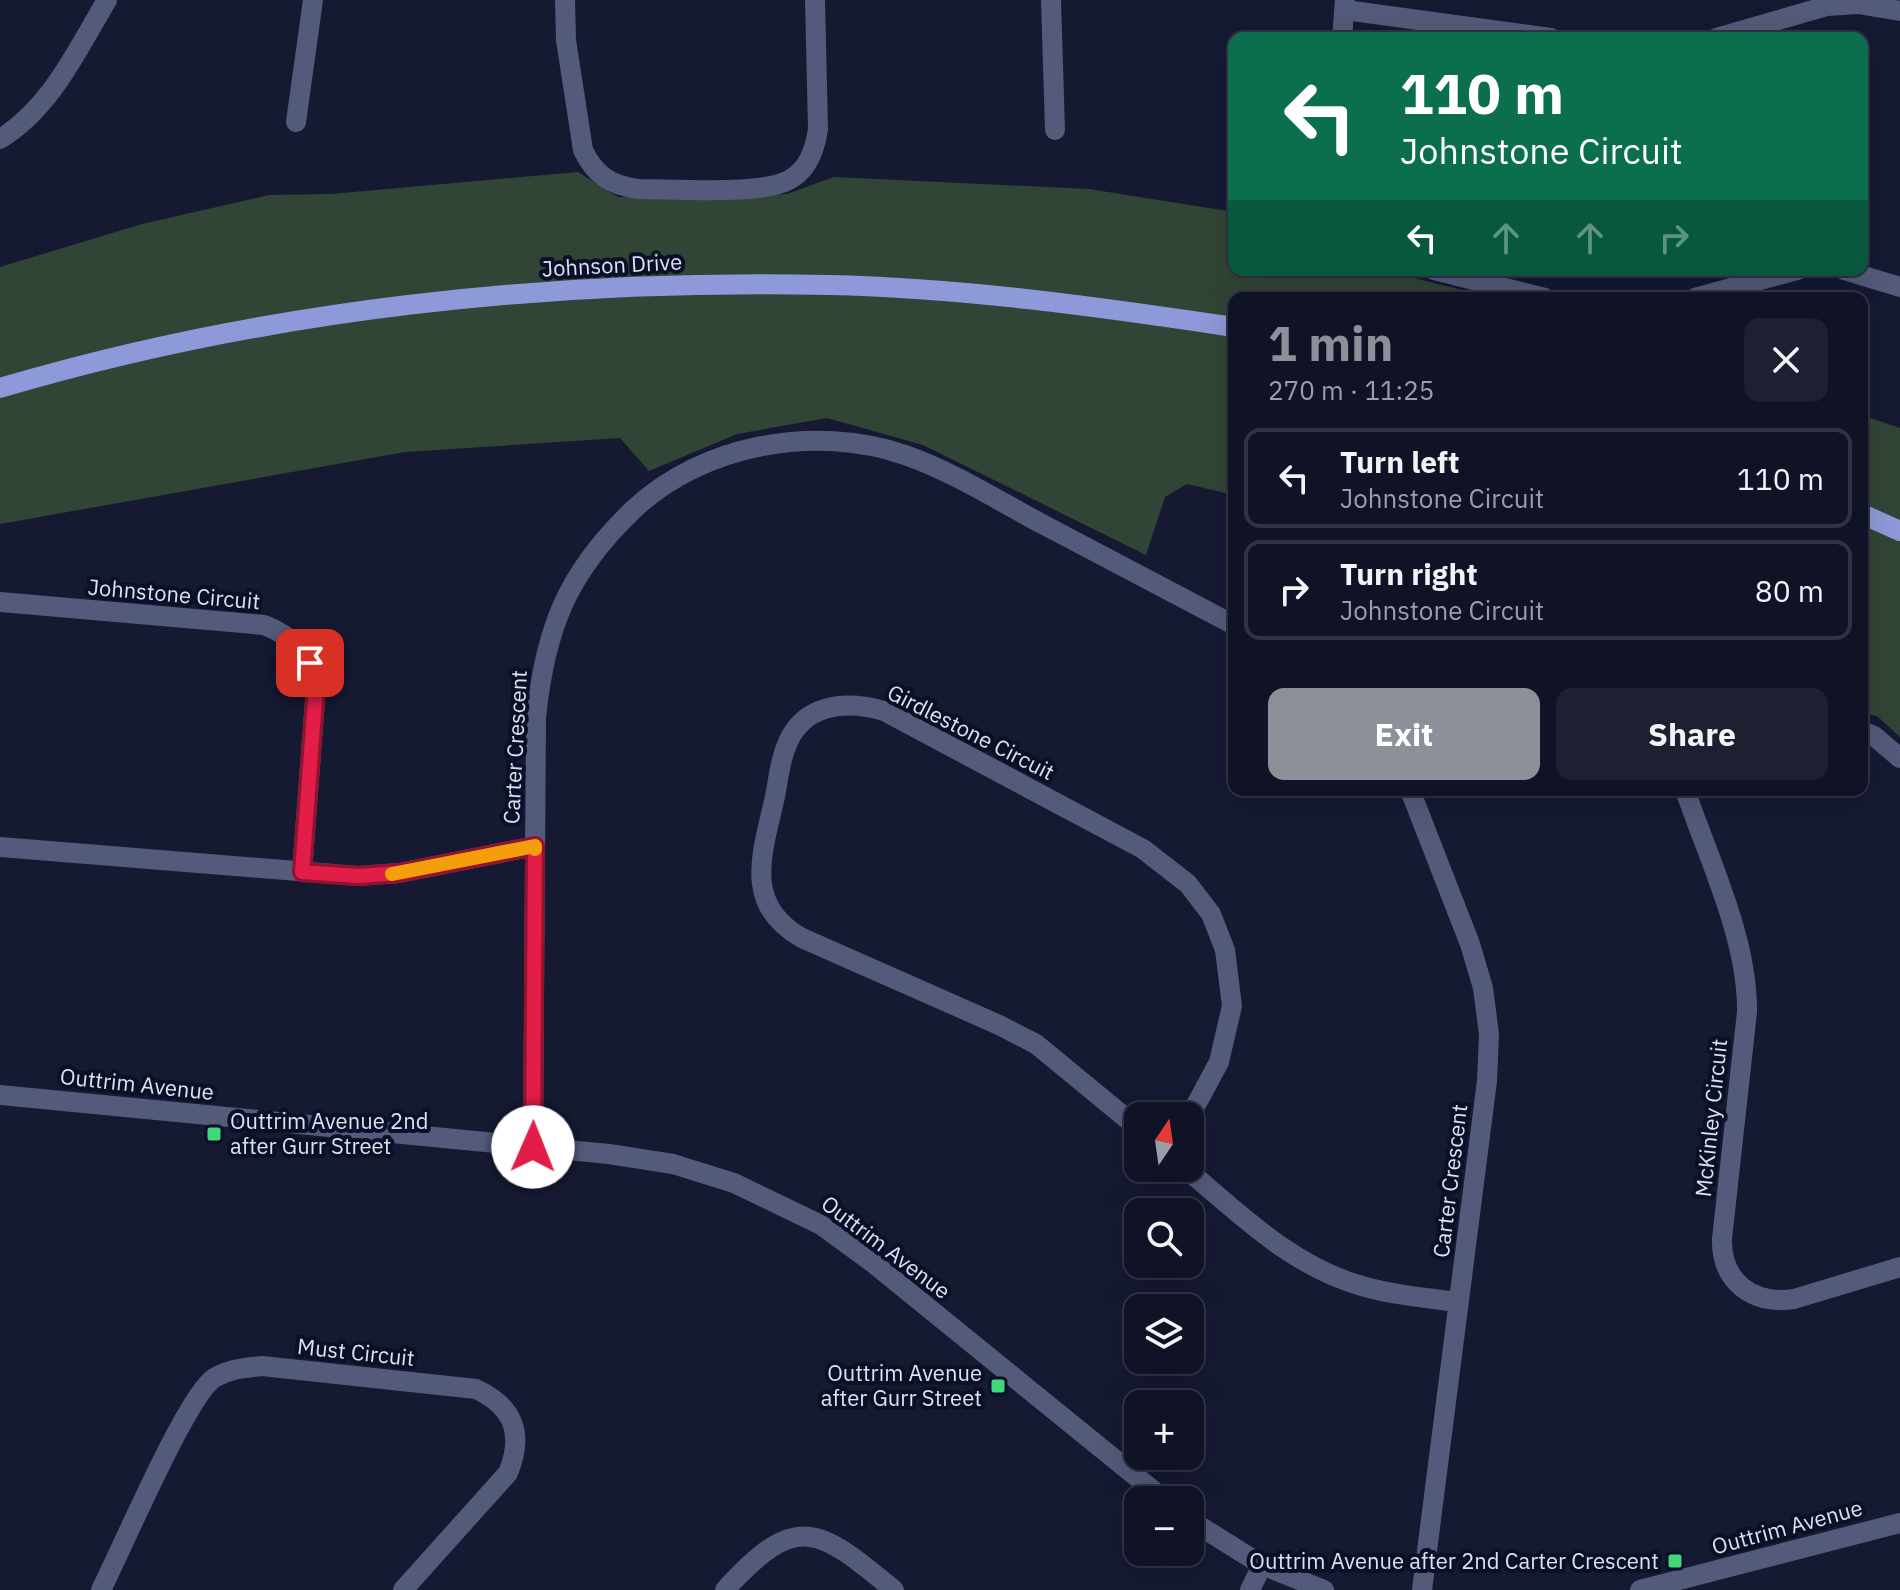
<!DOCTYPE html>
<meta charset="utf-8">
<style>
:root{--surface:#101326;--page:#1e2032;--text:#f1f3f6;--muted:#9c9ea7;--line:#303243;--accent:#8c9099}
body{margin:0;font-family:"IBM Plex Sans",sans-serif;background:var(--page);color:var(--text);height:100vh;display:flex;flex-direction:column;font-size:30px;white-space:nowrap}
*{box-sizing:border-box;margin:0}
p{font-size:26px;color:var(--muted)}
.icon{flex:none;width:44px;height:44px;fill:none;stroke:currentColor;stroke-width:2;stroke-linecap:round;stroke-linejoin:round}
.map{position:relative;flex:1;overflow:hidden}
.details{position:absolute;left:1228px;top:292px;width:640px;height:504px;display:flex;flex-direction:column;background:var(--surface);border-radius:16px;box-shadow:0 8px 32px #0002,0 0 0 2px var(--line)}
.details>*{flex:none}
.banner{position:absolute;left:1228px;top:32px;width:640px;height:244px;border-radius:16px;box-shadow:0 8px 32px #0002,0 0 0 2px var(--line);background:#0b6e4f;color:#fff;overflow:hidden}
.needle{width:52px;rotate:13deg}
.tools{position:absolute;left:1124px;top:1102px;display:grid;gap:16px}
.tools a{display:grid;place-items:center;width:80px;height:80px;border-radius:16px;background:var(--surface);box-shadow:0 8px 32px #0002,0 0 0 2px var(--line);font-size:40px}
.pin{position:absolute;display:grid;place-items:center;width:68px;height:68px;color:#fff;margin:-34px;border-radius:16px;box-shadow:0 4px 12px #0006}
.me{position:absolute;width:88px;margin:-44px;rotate:1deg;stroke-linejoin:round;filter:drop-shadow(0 0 6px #0008)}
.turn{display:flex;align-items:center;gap:28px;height:168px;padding:0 40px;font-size:36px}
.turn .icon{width:104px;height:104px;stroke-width:2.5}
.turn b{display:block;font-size:56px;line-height:68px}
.lanes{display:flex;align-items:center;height:76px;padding:0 40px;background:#0003;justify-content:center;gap:40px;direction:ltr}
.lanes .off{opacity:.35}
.round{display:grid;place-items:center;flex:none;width:84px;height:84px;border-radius:16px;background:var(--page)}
.headline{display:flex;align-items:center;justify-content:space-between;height:136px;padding:0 40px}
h1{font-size:48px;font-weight:800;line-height:60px;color:var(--accent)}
.action{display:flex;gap:16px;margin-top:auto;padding:16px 40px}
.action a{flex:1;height:92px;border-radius:16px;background:var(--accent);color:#fff;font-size:32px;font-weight:800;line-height:92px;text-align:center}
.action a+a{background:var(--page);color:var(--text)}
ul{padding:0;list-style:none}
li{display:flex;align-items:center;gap:24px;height:100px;margin:0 16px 12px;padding:0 24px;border:4px solid var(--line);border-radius:16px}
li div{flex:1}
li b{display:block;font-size:30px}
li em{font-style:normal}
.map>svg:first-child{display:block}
.green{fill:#314536}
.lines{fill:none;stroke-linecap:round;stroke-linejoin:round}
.minor{stroke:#545a79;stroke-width:20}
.major{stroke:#8d99d9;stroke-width:20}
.route-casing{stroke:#92132f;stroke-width:20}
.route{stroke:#e11d48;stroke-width:14}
.slow{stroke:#f59e0b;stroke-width:14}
.poi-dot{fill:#43d77b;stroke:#0c0f28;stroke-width:3}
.labels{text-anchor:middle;stroke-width:8;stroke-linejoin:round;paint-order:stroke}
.street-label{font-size:22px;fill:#dde1f3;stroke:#0c0f28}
.poi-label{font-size:22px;fill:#dde1f3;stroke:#0c0f28;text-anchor:end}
</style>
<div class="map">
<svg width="1900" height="1590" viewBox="0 0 1900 1590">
<rect width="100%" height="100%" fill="#151932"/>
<!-- green -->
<g class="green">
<polygon points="578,172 618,197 787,194 834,177 1089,189 1234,212 1234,270 1399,270 1406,276 1494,298 1234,298 1234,495 1187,484 1165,497 1146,555 923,445 827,418 737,434 649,471 620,438 405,452 0,524 0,267 142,224 269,195 331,194"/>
<polygon points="1862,415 1900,428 1900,737 1877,716 1862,713"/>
</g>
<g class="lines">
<!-- minor -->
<g class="minor">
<path d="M565 0 566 40 583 150C595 175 610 185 638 189 674 189 757 195 787 181 808 171 815 150 818 129L815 0"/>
<polyline points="1051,0 1055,130"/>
<polyline points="1345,10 1551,38"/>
<polyline points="1342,38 1345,0"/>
<polyline points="1716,38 1827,6 1858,4 1900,11"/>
<polyline points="296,122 313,0"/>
<path d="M0 139C51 108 77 50 107 0"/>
<polyline points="1434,270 1545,298"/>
<polyline points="1844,270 1900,287"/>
<polyline points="1695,298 1797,270"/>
<path d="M0 602 264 625C295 636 308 657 316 687L302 872"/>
<polyline points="1862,731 1874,736 1900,758"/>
<polyline points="1410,790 1470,944 1483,988 1489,1034 1487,1081 1422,1590"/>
<path d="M1685 790C1709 860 1748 939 1747 1012L1722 1239C1721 1282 1753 1305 1794 1299L1900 1267"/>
<polyline points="0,847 358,876 399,873 535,846"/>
<polyline points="0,1095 609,1154 673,1164 734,1183 821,1225 873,1263 1165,1500"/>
<path d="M1138 1128 1036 1044 999 1025 802 938C743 905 762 854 774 801 778 784 779 764 786 747 802 703 846 700 884 711L1143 849 1188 884 1211 914 1225 950 1232 1006 1219 1062 1190 1116"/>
<path d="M533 1147 536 718C545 629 567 573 633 510 702 444 816 424 905 455 954 472 1000 502 1046 526 1109 559 1171 592 1234 625"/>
<path d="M1185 1168C1240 1214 1291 1266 1362 1286 1393 1295 1426 1298 1458 1302"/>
<polyline points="1190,1520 1262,1565 1324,1590"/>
<path d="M101 1590C121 1551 186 1397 214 1378 229 1369 244 1368 262 1366L476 1389C514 1407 524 1434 508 1473L403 1590"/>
<path d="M725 1590C797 1510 819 1528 894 1590"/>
<polyline points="1250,1590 1262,1565"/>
<polyline points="1640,1590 1900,1523"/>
</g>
<!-- major -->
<g class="major">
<path d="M0 388C267 309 551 279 829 285 965 288 1100 307 1234 327"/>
<polyline points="1862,514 1900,531"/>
</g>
</g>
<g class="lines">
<!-- route casing -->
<g class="route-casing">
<polyline id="route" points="310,663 316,687 302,872 358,876 399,873 535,846 533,1147"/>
</g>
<!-- route -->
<use href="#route" class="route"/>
<!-- slow -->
<polyline class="slow" points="392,874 535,846 535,849"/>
</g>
<!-- markers -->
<g class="poi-dot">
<rect x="206" y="1126" width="16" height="16" rx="4"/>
<rect x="990" y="1378" width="16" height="16" rx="4"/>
<rect x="1667" y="1553" width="16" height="16" rx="4"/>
</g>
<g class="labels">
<!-- street labels -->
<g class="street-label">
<text transform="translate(612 265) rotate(-3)" y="8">Johnson Drive</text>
<text transform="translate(174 594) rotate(5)" y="8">Johnstone Circuit</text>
<text transform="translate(971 732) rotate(27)" y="8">Girdlestone Circuit</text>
<text transform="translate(515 747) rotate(-87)" y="8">Carter Crescent</text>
<text transform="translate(137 1084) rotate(6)" y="8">Outtrim Avenue</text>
<text transform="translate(1711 1118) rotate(-84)" y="8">McKinley Circuit</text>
<text transform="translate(1450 1181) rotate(-83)" y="8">Carter Crescent</text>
<text transform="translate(886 1247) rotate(37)" y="8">Outtrim Avenue</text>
<text transform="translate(356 1352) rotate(6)" y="8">Must Circuit</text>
<text transform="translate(1787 1527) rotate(-15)" y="8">Outtrim Avenue</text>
</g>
<!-- poi labels -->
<g class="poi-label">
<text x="230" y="1129" text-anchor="start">Outtrim Avenue 2nd<tspan x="230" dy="25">after Gurr Street</tspan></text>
<text x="982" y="1381">Outtrim Avenue<tspan x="982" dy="25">after Gurr Street</tspan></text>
<text x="1659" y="1569">Outtrim Avenue after 2nd Carter Crescent</text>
</g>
</g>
</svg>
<div class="tools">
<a><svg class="needle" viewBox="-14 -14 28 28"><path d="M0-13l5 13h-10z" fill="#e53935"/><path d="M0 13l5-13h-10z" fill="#9c9ea7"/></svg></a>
<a><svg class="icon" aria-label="search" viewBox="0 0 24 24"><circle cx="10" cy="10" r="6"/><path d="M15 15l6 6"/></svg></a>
<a><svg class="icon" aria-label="layers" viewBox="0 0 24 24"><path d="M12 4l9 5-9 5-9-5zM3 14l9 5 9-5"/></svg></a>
<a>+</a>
<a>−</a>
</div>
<div class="pin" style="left:310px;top:663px;background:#d93025"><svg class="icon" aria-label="arrive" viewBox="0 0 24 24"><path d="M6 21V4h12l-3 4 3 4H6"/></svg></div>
<svg class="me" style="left:533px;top:1147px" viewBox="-20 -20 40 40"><circle r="19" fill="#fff"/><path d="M0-13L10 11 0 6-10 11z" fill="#e11d48"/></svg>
<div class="banner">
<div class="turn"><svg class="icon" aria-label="left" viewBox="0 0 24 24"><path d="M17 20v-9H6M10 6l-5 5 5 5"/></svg><div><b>110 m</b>Johnstone Circuit</div></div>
<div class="lanes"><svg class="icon" aria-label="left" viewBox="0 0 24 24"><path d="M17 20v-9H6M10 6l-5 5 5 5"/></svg><svg class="icon off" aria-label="ahead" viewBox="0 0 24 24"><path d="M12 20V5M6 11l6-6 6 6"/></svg><svg class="icon off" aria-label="ahead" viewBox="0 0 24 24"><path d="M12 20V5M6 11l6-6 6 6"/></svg><svg class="icon off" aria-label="right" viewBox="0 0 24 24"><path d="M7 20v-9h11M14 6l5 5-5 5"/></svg></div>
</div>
<section class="details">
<div class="headline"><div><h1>1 min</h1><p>270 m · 11:25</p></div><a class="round"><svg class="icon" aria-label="close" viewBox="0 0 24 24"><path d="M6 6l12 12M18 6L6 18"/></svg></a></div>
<ul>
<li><svg class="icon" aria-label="left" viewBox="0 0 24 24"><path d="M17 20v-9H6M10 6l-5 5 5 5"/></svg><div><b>Turn left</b><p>Johnstone Circuit</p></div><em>110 m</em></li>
<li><svg class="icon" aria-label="right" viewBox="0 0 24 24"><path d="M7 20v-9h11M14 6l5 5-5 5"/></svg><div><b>Turn right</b><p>Johnstone Circuit</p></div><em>80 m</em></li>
</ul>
<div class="action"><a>Exit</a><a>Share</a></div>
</section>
</div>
